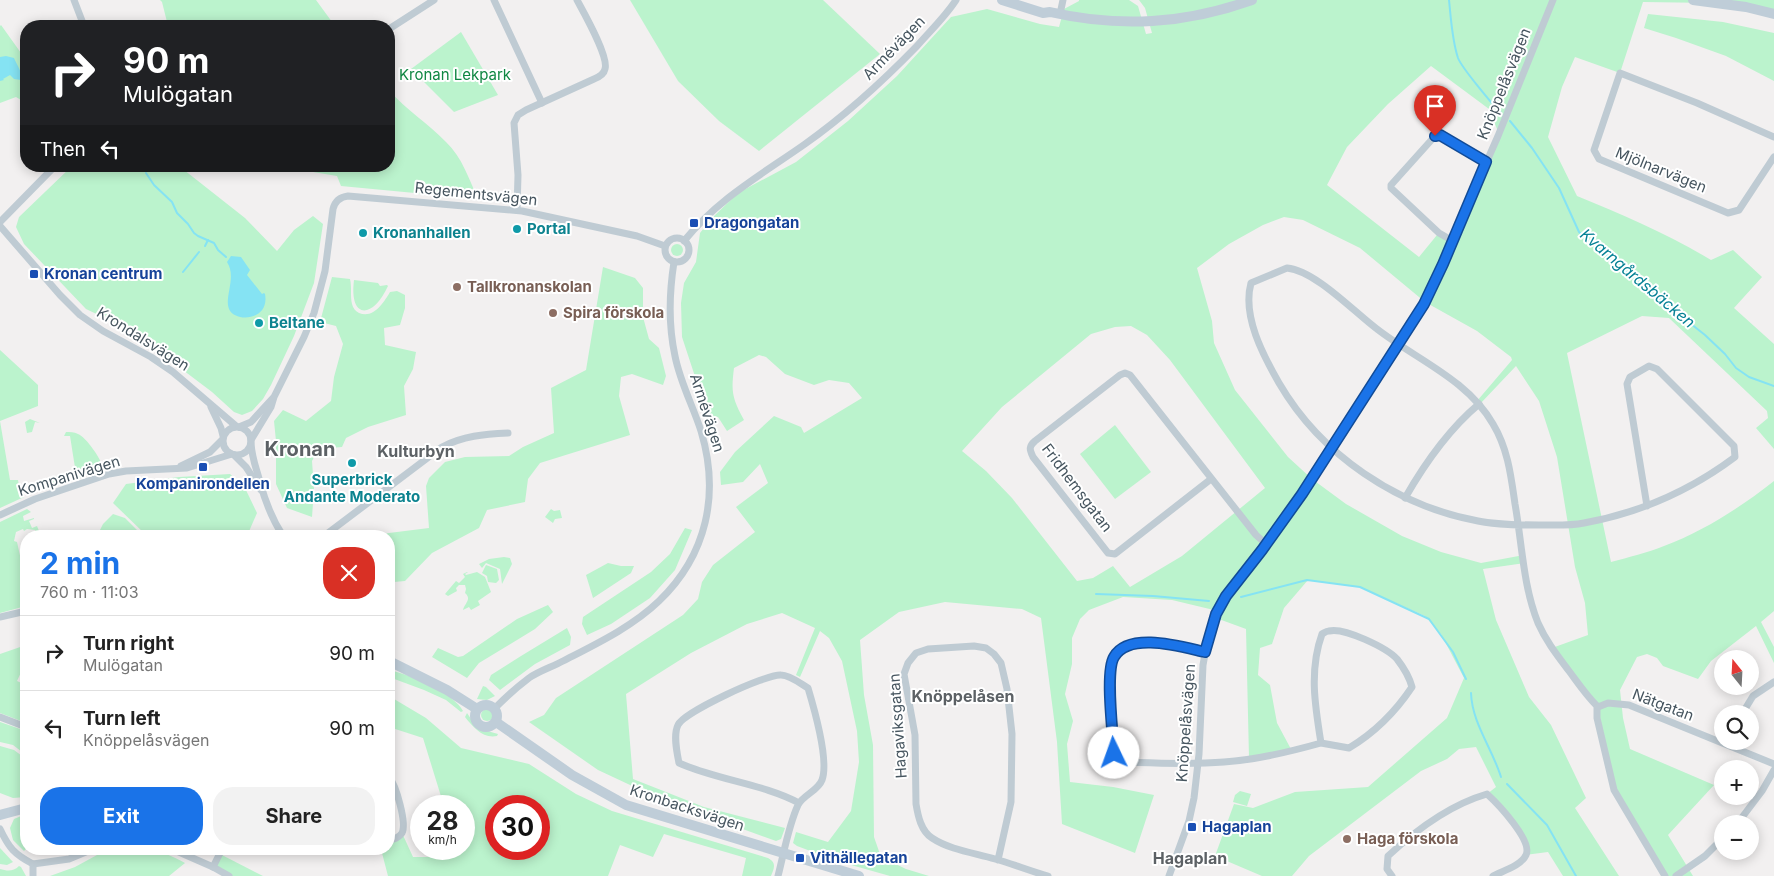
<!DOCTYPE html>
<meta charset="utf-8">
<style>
:root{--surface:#fff;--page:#f2f2f2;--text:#222;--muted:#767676;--line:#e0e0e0;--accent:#1a73e8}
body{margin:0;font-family:Inter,sans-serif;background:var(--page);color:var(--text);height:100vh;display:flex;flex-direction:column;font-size:19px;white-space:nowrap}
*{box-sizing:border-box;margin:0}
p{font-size:16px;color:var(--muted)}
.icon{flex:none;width:28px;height:28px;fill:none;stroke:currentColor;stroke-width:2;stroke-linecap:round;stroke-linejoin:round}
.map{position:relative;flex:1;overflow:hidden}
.drawer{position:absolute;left:20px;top:530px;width:375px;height:325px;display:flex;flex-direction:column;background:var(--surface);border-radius:20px;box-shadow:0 2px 12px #0003}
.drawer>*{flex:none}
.banner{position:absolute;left:20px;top:20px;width:375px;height:152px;border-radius:20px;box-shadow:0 2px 12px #0003;background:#202124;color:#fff;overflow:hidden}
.needle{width:32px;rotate:342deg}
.tools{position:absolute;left:1714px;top:650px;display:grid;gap:10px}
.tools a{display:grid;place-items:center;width:45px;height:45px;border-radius:50%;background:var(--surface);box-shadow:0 2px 12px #0003;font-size:25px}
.speed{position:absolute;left:410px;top:795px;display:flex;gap:10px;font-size:25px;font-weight:700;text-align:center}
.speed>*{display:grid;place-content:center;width:65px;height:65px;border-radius:50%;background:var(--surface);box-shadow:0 2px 12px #0003;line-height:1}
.speed small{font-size:12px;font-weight:400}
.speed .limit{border:8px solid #d22;background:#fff;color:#111}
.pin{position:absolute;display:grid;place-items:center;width:42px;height:42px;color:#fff;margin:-51px -21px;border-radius:50% 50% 50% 0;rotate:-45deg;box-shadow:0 0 5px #0007}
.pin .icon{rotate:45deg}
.me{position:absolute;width:55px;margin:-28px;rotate:357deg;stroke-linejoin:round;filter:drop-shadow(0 0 4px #0008)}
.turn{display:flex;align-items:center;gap:18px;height:105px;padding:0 20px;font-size:22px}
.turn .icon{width:65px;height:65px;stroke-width:2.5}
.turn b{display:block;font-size:35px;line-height:42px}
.then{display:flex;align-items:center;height:48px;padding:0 20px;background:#0003;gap:10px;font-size:19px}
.round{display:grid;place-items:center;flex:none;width:52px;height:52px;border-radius:20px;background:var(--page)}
.head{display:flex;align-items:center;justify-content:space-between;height:85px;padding:0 20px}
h1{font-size:30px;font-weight:700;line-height:38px;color:var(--accent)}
.button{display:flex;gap:10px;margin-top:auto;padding:10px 20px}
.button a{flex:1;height:58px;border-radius:20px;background:var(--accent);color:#fff;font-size:20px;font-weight:700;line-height:58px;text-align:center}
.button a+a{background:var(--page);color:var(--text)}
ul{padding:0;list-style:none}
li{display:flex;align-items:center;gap:15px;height:75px;padding:0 20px;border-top:1px solid var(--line)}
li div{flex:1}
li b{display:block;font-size:19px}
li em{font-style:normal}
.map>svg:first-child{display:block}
.green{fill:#bbf3cd;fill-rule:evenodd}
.water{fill:#85e3f3}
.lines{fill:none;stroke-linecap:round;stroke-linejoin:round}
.stream{stroke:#85e3f3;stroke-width:2}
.street{stroke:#bfcbd3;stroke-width:7}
.secondary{stroke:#bfcdd8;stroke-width:10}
.route-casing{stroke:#114b97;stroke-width:12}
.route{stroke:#1a73e8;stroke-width:9}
.transit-dot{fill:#1a4fb4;stroke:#fff;stroke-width:2}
.culture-dot{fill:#0f9aa8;stroke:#fff;stroke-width:2}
.education-dot{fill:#8d6e63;stroke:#fff;stroke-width:2}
.labels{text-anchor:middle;stroke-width:4;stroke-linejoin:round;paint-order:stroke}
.street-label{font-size:15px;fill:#46555f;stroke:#fff}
.park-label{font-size:15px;fill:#108743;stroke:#fff}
.transit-label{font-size:15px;font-weight:bold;fill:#164399;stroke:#fff;text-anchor:start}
.culture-label{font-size:15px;font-weight:bold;fill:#0d838f;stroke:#fff;text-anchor:start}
.education-label{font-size:15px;font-weight:bold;fill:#785e54;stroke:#fff;text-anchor:start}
.water-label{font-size:16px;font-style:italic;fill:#058195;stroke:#fff}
.neighbourhood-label{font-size:16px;font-weight:bold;fill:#5c6165;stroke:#fff}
.district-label{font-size:20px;font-weight:bold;fill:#5c6165;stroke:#fff}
</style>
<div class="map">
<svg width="1774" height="876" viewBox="0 0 1774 876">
<rect width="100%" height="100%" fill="#f2f0f0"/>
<!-- green -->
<g class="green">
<polygon points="160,0 316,0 335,26 168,26 162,2"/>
<polygon points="630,0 823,0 880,54 759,151 719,121 678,81"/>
<path d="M1079 0H1129L1138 6 1146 34 1152 33 1145 8 1139 0H1774V14L1713 3 1643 2 1620 73 1575 57 1562 87 1548 137 1577 196C1623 215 1668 234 1711 260L1733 250 1762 277 1734 308 1774 344V449L1756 428 1768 418 1767 411 1669 318 1642 316 1567 353 1611 562C1629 557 1647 553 1664 546 1704 531 1741 507 1774 481V611L1761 622 1774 647V663L1756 626 1711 661 1698 679 1663 666 1657 658 1647 654 1637 657 1620 690 1623 718 1630 749 1714 785 1668 835 1693 876H1665L1614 790 1598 707 1552 648 1588 635 1585 603 1575 567 1557 457 1539 401 1516 366 1480 404 1477 401 1512 360 1511 357 1477 331 1425 302 1360 248 1303 220 1284 217 1263 225 1229 244 1197 268 1212 321 1214 343 1235 390 1288 457 1312 479 1346 504 1402 536 1441 552 1481 563 1524 555 1525 563 1483 569 1496 620 1529 697 1551 725 1586 798 1575 808 1619 876H1563L1548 852 1525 855 1527 844 1487 794 1496 787 1476 747 1459 749 1447 759 1421 771 1309 856 1292 876H1262L1215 856 1234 804 1253 808 1295 792 1368 787 1447 718 1464 678 1441 634 1425 616 1360 587 1308 580 1284 608 1272 644 1260 648 1258 675 1270 685 1277 723 1292 751 1249 758 1246 629 1216 618 1218 611 1172 600 1123 597 1089 610 1080 619 1072 638V664L1065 694 1073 721 1067 744 1070 782 1113 787 1154 795 1135 853 1062 824 1057 742 1041 618 1022 609 945 602 899 612 860 640 864 695 873 745 874 837 881 857 906 869 929 876H890L837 861 797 846 793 843 796 832 828 842 851 811 859 762 857 731 842 661 829 638 820 631 800 677 796 675 815 628 782 613 747 624 691 653 626 694 633 779 704 807 785 828 781 839 776 841 660 799 598 770 529 722 544 715 556 698 683 615 698 599 702 582 713 565 755 532 736 507 768 483 760 464 743 482 721 485 720 472 735 452 774 416 801 427 804 433 862 398 849 383 829 380 814 385 785 374 766 357 759 355 734 368C731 392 732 398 744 420L727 431 718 417 708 416 682 337 681 303 684 283 696 262 700 233 712 218 738 193 796 162 848 121 897 76 951 17 987 9 1040 24 1059 27 1064 9 1079 1ZM1431 66 1489 109 1499 134 1452 242 1437 235 1419 257 1327 185 1347 147 1388 104ZM1131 326 1147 335 1170 360 1265 488 1182 556 1130 587 1113 566 1093 578 1077 581 1012 498 986 471 962 451 1002 407 1091 334 1115 327Z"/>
<polygon points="1648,14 1723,22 1774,33 1774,81 1726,56 1676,38 1644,28"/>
<polygon points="1,25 26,60 26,103 16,97 0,103 0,26"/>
<polygon points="461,32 498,95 454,112 411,69"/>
<path d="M389 90C406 110 428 123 446 142 462 157 469 179 478 199L341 186 337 176 313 172 309 166H389Z"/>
<polygon points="72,166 179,166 245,218 277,251 294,230 313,216 323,224 314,283 294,336 271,385 263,399 252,411 242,415 234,412 212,392 130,330 86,309 24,244 16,227 19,217"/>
<circle cx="677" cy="250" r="6"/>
<polygon points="603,267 635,278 643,288 643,317 649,339 659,348 666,376 663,385 632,374 621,377 619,396 630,435 540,463 528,479 525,502 487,510 479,528 432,553 405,581 394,582 389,586 389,536 381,536 381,534 429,528 426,486 429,478 445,462 465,457 509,456 523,447 554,433 551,388 586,370"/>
<path d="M332 277 350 279C352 287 350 296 352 304 353 308 355 311 359 313 374 319 384 302 390 292L397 291 405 295V308L400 325 384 328 385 345 416 352 413 369 404 386 406 415 368 427 346 438 342 447 318 449 312 461 314 489 312 517 287 508 276 484V441L274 421 283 410 306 421 331 401 334 377 343 344 336 326 320 322Z"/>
<path d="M354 280 378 283 380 286 387 285 388 286C373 319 349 320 354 280Z"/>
<polygon points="0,350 38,385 38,406 0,421 10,480 18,480 20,492 24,497 0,508"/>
<polygon points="30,419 40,423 35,422 32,432 27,433 25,422"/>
<polygon points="1115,425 1151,472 1115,499 1080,454"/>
<path d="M66 432C70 432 74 432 78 434 86 437 102 460 103 468L94 473 53 487 50 477C59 475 67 477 76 474L70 436H64Z"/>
<polygon points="230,474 245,488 257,513 247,536 147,536 113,503 126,484 179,477"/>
<polygon points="27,509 31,512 23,516 24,521 34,518 34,519 29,521 32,528 37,526 41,536 37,536 35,530 27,529 24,531 23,529 16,532 14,541 17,542 21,560 26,560 26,606 0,613 0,522"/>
<polygon points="551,509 554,511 560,510 562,518 555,519 553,523 545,517"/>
<polygon points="113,514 125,518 143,536 97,536 103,524"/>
<polygon points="685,528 692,530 675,570 650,598 611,624 587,635 582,624 583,617 651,572 670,554"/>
<polygon points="504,557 510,558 512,564 502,584 500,569 486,563 482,568 479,564 489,559"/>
<polygon points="608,563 621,566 634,566 631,573 593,598 586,575"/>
<polygon points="486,565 497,569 499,580 496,583 488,582 487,576 482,573"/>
<path d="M467 572H468L465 574 466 575 477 572 485 577 491 592 478 601 480 605 471 610 469 607 463 610C465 603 472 599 465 593L466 589 465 585H459L456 588 457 591 448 596 445 594 456 581 459 583 465 577 463 574Z"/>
<polygon points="548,605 553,612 535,629 479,663 467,678 432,657 438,648 458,657 463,656 517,619"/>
<polygon points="567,628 571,637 570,645 535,664 500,690 489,680 491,675 521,656"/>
<polygon points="26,645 26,666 24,666 17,681 26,685 26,723 0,713 0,654"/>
<path d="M389 670C409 674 454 693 463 711L461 712 446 700 424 690 389 677Z"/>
<polygon points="483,686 486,687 495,696 487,700 477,699"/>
<path d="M389 696 426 718 461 748 529 764 576 794 612 811 768 858C777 863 774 868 771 876H742L746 858 664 834 653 857 620 845 608 876H388L382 853 385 849H389V845L402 833 413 857H428L449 849H464V806H444L423 738 389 727ZM496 806H539V849H496Z"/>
<circle cx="487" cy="715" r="6"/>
<path d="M467 713 477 728 498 734 497 736C483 739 473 727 465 717Z"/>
<polygon points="0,722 26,731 26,755 13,745 0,742"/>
<polygon points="0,746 14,750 26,759 26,797 13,798 0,793"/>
<polygon points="1240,791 1251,794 1247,806 1233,802 1235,795"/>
<polygon points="26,814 26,819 24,816 22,818 26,824 26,849 24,851 13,840 10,828 14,819"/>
<polygon points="0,848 13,862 7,865 0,864"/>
<path d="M121 849C146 849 163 850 185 863L169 876H50L75 867 97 855Z"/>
<polygon points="220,854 263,876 229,876 213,867"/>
<path d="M19 866 21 867 26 876H0V869C7 871 13 872 19 866Z"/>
</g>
<!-- water -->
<g class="water">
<path d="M6 56 14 58C17 65 23 73 21 80L14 79 10 75 3 79 4 80 0 81V57Z"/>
<path d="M231 256 241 257 250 270 247 275 262 294 264 293 265 294C270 321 235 323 229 309 224 297 237 277 227 262Z"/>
</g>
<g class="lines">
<!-- stream -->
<g class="stream">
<path d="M1449 0C1451 19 1452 40 1458 58 1462 68 1492 104 1501 113"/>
<polyline points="21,80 23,84"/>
<polyline points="1510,121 1532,148 1559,188 1579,232 1643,286 1705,335 1725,354 1736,368 1749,377 1774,386"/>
<polyline points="140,166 143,171"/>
<polyline points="146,173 154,185 172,202 177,213 188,224 194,233 198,236 214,243 218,250 226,257"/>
<polyline points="205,246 208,240"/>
<polyline points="183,272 199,252"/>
<polyline points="1096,594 1153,596 1209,601"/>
<polyline points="1241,597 1307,580 1360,587 1429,619 1453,652 1466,679"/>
<path d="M1471 693C1472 723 1492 748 1501 777"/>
<polyline points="1507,784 1547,825 1576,876"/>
</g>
<!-- street -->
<g class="street">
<polyline points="74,0 84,26"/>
<polyline points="494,0 542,103"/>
<polyline points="1060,14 1063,0"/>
<polyline points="389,29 434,0"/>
<polyline points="1774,137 1697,103 1620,73 1594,150 1599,159 1728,213 1739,210 1774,157"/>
<path d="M517 210 518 175 514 123 518 115 526 110 594 79C599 77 604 74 605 69 609 57 584 13 577 0"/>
<polyline points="0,222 55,166"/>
<polyline points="0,226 60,295 80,315 103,331 151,357 173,372 236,426"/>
<circle cx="677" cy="250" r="12"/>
<path d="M684 241C719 198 761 175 805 144 846 115 882 82 917 46 930 31 945 17 956 0"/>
<polyline points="1453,241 1439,233 1391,188 1391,185 1435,136 1440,135 1486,162"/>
<polyline points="211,407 221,428 223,436"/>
<circle cx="237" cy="441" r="14"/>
<polyline points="239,427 251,422 272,399"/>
<path d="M251 440 271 407 274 397 304 337 314 313 325 271 333 209C335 201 340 197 348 196L522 211 637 236 665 246"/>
<path d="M251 443C252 459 256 467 260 482 265 501 272 519 283 536"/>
<polyline points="234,455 246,467 261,490"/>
<polyline points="181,466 210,452 222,440"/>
<path d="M1211 479 1115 554 1108 553 1033 457C1030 450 1028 447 1035 441L1120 375 1125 373 1130 375 1256 535 1266 544"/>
<path d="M1405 498C1425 463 1448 430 1479 404"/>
<path d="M1647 506 1627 384 1630 377 1649 366 1657 369 1734 446 1735 457C1691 490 1639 513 1584 523 1569 526 1554 525 1539 525 1518 525 1498 525 1478 521 1397 506 1321 455 1279 383 1263 355 1242 316 1251 283L1287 268C1316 271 1354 312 1377 329 1417 360 1467 379 1493 424 1508 449 1511 476 1515 504 1522 543 1523 586 1538 623 1546 641 1557 655 1569 671 1578 683 1586 695 1597 706V718L1614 790 1665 876"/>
<polyline points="0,515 35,499 109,474 126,471 187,468 232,454"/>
<path d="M324 536 442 447C463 436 484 434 508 433"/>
<polyline points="0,617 26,611"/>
<path d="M1205 652C1183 646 1129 631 1114 657 1105 672 1113 733 1114 753L1117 760 1121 762C1155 763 1189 765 1224 762 1257 760 1289 752 1321 743 1315 706 1309 670 1322 634 1324 633 1326 631 1329 631 1344 627 1387 648 1397 659 1404 668 1409 676 1412 687 1396 711 1374 733 1349 748L1321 743"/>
<polyline points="1598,707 1608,703 1629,705 1774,764"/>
<path d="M495 708C506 697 517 687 529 678 539 671 552 667 563 661 596 644 632 627 659 601 707 555 720 494 701 431 693 406 680 382 675 356 668 324 669 294 674 262"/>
<polyline points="1742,714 1753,696 1774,682"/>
<polyline points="0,717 26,727"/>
<path d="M389 777C396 785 407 823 402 833 399 838 394 839 389 840"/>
<polyline points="1737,824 1762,791 1774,770"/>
<path d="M0 829C9 848 14 854 33 864V876"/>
<polyline points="172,849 213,867 229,876"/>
<polyline points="317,849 346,849"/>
<path d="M998 860 1011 802 1012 734 1007 689 1001 663 994 654 986 648 974 646 928 649 916 653 908 663 904 674 915 735 916 804C918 816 921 831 932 838 950 850 975 853 995 859 1013 864 1030 871 1048 876"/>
<polyline points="33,864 69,859 93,849"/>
<polyline points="213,867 222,849"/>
<path d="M778 876C784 853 788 827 798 805 803 795 818 791 822 780 829 761 814 708 808 688 801 684 790 675 781 675 766 674 684 712 678 725 673 735 677 753 679 763 717 780 764 784 799 803"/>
<polyline points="1169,876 1189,821 1194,798 1199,754 1203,665 1207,643 1217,614 1232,587 1273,535 1302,494 1424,304 1498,136 1553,0"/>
<path d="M1392 876 1387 869 1388 856C1417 829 1449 805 1487 794 1498 804 1533 841 1526 855 1521 866 1502 871 1493 876"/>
<polyline points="1676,876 1705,856 1722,839"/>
</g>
<!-- secondary -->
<g class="secondary">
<path d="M1002 0 1043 13 1050 12C1120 28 1185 24 1252 0"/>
<polyline points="1693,0 1746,7 1774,14"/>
<polyline points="389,661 447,690 477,709"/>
<circle cx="486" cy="716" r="11"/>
<polyline points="496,722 572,775 626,805 859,876"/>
<polyline points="0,815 26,808"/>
</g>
</g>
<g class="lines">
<!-- route casing -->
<g class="route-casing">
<path id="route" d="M1114 753C1113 733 1105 672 1114 657 1129 631 1182 647 1205 652L1216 614 1226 596 1262 550 1302 494 1424 304 1443 264 1486 162 1440 135 1435 136"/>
</g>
<!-- route -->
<use href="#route" class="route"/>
</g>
<!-- markers -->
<g class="transit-dot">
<rect x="689" y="218" width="10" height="10" rx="2.5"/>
<rect x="29" y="269" width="10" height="10" rx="2.5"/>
<rect x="198" y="462" width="10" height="10" rx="2.5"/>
<rect x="1187" y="822" width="10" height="10" rx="2.5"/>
<rect x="795" y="853" width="10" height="10" rx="2.5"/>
</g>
<g class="culture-dot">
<circle cx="517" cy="229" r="5"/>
<circle cx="363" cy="233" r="5"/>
<circle cx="259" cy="323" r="5"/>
<circle cx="352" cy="463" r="5"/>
</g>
<g class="education-dot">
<circle cx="457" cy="287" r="5"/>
<circle cx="553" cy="313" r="5"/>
<circle cx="1347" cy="839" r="5"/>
</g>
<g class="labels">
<!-- street labels -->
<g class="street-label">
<text transform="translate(894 48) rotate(-46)" y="5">Armévägen</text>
<text transform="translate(1504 84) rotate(-68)" y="5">Knöppelåsvägen</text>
<text transform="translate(1661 170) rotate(22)" y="5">Mjölnarvägen</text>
<text transform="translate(476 194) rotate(6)" y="5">Regementsvägen</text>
<text transform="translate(143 339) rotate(32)" y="5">Krondalsvägen</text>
<text transform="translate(707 413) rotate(72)" y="5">Armévägen</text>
<text transform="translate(69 476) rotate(-17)" y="5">Kompanivägen</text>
<text transform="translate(1077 488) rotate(53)" y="5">Fridhemsgatan</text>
<text transform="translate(1663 705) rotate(21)" y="5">Nätgatan</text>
<text transform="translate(1186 723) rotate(-86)" y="5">Knöppelåsvägen</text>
<text transform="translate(898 726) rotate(-94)" y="5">Hagaviksgatan</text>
<text transform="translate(687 808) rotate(18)" y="5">Kronbacksvägen</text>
</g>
<!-- park labels -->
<g class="park-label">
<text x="455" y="80">Kronan Lekpark</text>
</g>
<!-- transit labels -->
<g class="transit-label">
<text x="704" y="228">Dragongatan</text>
<text x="44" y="279">Kronan centrum</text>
<text x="203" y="489" text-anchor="middle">Kompanirondellen</text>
<text x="1202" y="832">Hagaplan</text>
<text x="810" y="863">Vithällegatan</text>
</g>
<!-- culture labels -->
<g class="culture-label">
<text x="527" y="234">Portal</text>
<text x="373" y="238">Kronanhallen</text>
<text x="269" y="328">Beltane</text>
<text x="352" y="485" text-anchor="middle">Superbrick<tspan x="352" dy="17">Andante Moderato</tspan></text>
</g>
<!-- education labels -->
<g class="education-label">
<text x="467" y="292">Tallkronanskolan</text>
<text x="563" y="318">Spira förskola</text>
<text x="1357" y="844">Haga förskola</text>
</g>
<!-- water labels -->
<g class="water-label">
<text transform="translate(1638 278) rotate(40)" y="6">Kvarngårdsbäcken</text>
</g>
<!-- neighbourhood labels -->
<g class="neighbourhood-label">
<text x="416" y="457">Kulturbyn</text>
<text x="963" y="702">Knöppelåsen</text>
<text x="1190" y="864">Hagaplan</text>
</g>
<!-- district labels -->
<g class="district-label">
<text x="300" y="456">Kronan</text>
</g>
</g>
</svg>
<div class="tools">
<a><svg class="needle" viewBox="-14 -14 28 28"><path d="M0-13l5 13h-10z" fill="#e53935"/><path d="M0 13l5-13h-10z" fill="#767676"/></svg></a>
<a><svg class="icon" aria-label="search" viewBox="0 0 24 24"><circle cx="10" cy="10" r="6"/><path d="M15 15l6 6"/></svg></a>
<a>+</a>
<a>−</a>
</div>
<div class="speed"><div>28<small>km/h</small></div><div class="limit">30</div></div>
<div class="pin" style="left:1435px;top:136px;background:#d93025"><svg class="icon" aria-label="arrive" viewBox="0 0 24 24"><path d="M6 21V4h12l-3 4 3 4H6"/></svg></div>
<svg class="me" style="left:1114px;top:753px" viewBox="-20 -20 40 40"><circle r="19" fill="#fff"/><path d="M0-13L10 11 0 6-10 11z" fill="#1a73e8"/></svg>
<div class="banner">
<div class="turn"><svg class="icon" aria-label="right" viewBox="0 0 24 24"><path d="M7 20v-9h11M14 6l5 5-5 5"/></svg><div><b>90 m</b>Mulögatan</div></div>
<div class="then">Then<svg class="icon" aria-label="left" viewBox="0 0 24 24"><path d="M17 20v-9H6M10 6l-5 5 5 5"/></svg></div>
</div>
<section class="drawer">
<div class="head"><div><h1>2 min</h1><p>760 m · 11:03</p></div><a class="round" style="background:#d93025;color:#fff"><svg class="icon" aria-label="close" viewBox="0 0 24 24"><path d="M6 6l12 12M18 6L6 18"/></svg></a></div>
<ul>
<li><svg class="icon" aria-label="right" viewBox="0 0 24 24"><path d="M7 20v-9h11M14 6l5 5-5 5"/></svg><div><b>Turn right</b><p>Mulögatan</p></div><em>90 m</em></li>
<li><svg class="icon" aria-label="left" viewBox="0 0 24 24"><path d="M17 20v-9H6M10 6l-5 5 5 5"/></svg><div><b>Turn left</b><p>Knöppelåsvägen</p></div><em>90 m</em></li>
</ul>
<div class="button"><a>Exit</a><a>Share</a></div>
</section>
</div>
